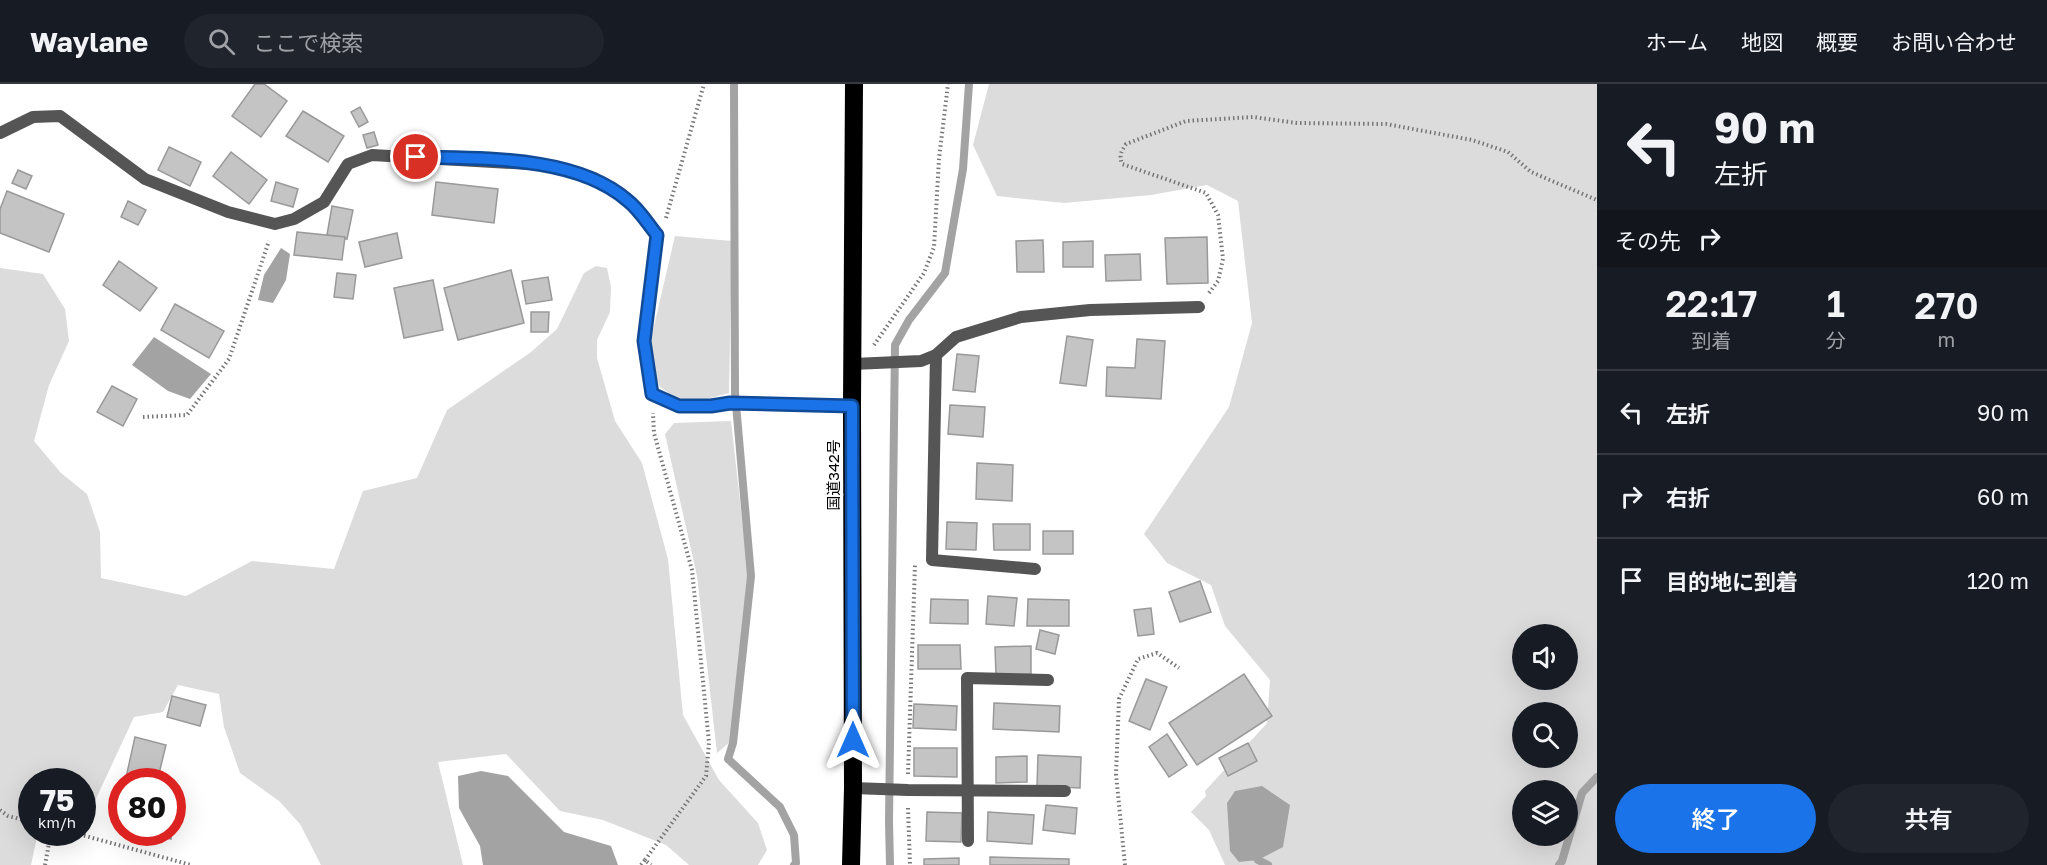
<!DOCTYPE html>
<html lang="ja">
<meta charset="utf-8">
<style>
:root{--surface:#171b24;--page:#20242c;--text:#f1f3f6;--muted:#9ea1a6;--line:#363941;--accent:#1a73e8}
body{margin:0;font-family:"Golos Text","Noto Sans JP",sans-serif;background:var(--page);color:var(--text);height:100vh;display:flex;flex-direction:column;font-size:22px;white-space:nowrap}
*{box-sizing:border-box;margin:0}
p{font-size:20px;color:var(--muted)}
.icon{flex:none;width:33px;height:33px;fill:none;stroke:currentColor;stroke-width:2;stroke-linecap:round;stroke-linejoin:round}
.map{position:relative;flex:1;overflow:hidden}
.side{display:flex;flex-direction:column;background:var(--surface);width:450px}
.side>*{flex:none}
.top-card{background:#171b24;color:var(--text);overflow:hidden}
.tools{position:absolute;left:1512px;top:540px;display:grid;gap:12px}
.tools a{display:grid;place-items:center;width:66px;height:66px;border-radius:50%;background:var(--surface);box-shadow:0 6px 24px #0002;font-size:30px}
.speed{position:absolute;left:18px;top:684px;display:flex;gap:12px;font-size:30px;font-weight:700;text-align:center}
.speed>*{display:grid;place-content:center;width:78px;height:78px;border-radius:50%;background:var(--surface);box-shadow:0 6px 24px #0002;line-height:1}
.speed small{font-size:15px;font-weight:400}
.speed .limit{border:9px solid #d22;background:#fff;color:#111}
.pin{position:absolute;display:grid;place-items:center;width:51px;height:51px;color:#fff;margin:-26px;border:3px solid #fff;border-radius:50%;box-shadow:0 2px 6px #0007}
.me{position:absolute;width:66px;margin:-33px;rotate:0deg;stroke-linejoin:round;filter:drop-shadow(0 0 4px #0008)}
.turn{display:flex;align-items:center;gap:21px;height:126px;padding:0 18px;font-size:27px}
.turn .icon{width:78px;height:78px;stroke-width:2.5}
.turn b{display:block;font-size:42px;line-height:51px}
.then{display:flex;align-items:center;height:57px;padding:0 18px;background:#0003;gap:12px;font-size:22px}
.eta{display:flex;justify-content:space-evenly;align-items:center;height:102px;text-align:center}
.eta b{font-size:36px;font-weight:600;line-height:42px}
.primary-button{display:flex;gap:12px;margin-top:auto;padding:12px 18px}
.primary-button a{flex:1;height:69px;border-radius:36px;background:var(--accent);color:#fff;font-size:24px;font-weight:600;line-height:69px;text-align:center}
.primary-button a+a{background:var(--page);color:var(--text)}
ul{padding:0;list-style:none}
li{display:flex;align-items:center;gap:18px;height:84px;padding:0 18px;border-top:2px solid var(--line)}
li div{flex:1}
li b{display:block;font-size:22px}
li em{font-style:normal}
header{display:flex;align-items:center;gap:36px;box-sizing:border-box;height:84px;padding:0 30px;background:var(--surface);border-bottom:2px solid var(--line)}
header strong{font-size:28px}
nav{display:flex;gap:33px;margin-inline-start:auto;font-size:21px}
.search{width:420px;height:54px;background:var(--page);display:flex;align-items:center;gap:15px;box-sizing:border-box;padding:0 21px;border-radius:33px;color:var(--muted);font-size:22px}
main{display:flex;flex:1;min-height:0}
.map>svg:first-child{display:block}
.green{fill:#dcdcdc;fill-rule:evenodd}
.water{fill:#a3a3a3}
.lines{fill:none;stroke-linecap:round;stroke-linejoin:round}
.stream{stroke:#a3a3a3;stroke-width:8}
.building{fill:#c4c4c4;stroke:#999;stroke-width:1.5}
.path{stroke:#777;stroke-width:4;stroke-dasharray:1.5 3;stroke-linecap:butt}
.street{stroke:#555;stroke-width:12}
.highway{stroke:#000;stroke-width:18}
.route-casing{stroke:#114b97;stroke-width:15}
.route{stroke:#1a73e8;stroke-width:10}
.labels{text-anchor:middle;stroke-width:6;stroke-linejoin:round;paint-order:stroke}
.street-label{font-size:15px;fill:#000;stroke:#fff}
</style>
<header>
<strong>Waylane</strong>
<div class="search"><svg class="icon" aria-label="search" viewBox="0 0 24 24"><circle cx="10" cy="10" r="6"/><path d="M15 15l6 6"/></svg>ここで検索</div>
<nav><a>ホーム</a><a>地図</a><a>概要</a><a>お問い合わせ</a></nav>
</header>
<main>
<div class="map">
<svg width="1597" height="781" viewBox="0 0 1597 781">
<rect width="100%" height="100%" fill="#fff"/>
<!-- green -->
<g class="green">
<path d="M989 0H1597V781H1225L1209 746 1191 728 1206 712 1205 707 1267 639 1270 596 1225 542 1211 501 1167 479 1144 450 1229 323 1252 239 1238 117 1207 101 1151 111 1064 119 997 112 973 61ZM1522 550H1568V596H1522ZM1522 628H1568V674H1522ZM1522 706H1568V752H1522Z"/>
<polygon points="675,152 732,157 729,309 700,317 675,314 660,303 651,284 650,259"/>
<polygon points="596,182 607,184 611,203 610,228 597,256 597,274 615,337 642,379 668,475 683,631 719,696 758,739 767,766 758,781 689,781 666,761 603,736 560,727 506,670 438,678 463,781 321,781 300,740 279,717 240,689 224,643 219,610 178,601 163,628 134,633 94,719 83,719 82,698 32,698 32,748 38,749 31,781 0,781 0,184 43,190 65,225 69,257 49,301 34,357 61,389 87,410 100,448 101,494 186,512 252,477 334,485 363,407 417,394 447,326 531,268 557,245 584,189"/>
<polygon points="731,337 748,488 730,658 717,669 697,492 665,350 674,339"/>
</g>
<!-- water -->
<g class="water">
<polygon points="281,164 290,170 286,196 273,219 258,216 264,191"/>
<polygon points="154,253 211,290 190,315 168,307 132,281"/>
<polygon points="481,687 508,692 564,748 611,762 618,781 483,781 480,762 459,724 458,692"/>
<polygon points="1262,702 1290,721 1283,763 1258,776 1239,778 1230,767 1227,719 1235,707"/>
</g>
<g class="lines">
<!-- stream -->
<g class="stream">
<polyline points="734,0 735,309 751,492 733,659 728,675 780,723 794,751 796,779 794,781"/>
<polyline points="1258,776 1268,781"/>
<polyline points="890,781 889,737 895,261 909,236 945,189 963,85 969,0"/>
<polyline points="1559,781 1562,777 1582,709 1597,693"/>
</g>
</g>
<!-- building -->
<g class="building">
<polygon points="255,0 264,0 287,17 261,53 232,32"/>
<polygon points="360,23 368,38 359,43 351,28"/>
<polygon points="303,27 344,52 328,78 286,52"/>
<polygon points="374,48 378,61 367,64 363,51"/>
<polygon points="169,63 201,78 190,102 158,86"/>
<polygon points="231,68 267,96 249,120 213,92"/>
<polygon points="18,86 32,92 26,105 12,99"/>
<polygon points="276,98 298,105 293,123 271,117"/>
<polygon points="436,98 498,105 494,139 432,131"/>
<polygon points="7,107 64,130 49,168 0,149 0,125"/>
<polygon points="128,117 146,126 138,141 121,133"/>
<polygon points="332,122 353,126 347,155 327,151"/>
<polygon points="297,148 345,153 342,176 294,171"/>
<polygon points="397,149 402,174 365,183 359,158"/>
<polygon points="1207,153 1208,199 1167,200 1165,154"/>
<polygon points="1043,156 1044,188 1017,188 1016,157"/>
<polygon points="1093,157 1093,183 1063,183 1063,158"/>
<polygon points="1140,170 1141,196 1106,197 1105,171"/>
<polygon points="119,177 157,204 140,227 103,201"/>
<polygon points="511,186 524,239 458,256 444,204"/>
<polygon points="337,189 356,191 353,215 334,213"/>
<polygon points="548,193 552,216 526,220 522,197"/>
<polygon points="433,196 443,246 404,254 394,204"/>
<polygon points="175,220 224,247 209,274 161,246"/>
<polygon points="531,228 549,228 548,248 531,248"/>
<polygon points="1067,252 1093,256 1086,302 1060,299"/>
<polygon points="1137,255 1165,257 1161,315 1106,312 1107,283 1135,284"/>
<polygon points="957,270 979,272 975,308 953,306"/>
<polygon points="112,302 137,315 123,342 97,328"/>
<polygon points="950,321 985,323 983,353 948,350"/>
<polygon points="977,379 1013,381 1012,417 976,415"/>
<polygon points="947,438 977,439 976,466 946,465"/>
<polygon points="993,440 1030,440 1030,466 994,466"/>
<rect x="1043" y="447" width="30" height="23"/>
<polygon points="1200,497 1211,528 1180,538 1169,508"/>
<polygon points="988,512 1017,514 1014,542 986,540"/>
<polygon points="931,515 968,516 968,540 930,539"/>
<polygon points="1028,515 1069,516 1069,542 1027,542"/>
<polygon points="1151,524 1154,550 1138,552 1134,526"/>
<polygon points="1040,546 1059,551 1055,570 1036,565"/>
<polygon points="918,561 960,561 961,585 918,585"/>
<polygon points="1031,562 1031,590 996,591 995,563"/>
<polygon points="1244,590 1272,632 1197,681 1169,639"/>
<polygon points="1146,595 1167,603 1150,646 1129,637"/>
<polygon points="172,612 206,621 200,642 167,633"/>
<polygon points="994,619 1060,622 1059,648 993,645"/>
<polygon points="914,620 957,622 956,646 913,644"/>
<polygon points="1167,650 1187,681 1169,693 1149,663"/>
<polygon points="135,653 166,661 157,698 125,698"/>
<polygon points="1248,659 1257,677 1228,692 1219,674"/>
<polygon points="914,664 957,664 957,693 914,692"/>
<polygon points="1038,671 1081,673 1080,704 1037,702"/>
<polygon points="1027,672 1027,698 996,699 996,673"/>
<polygon points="122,711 122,744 114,742"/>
<polygon points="1046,721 1077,724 1075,750 1043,746"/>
<polygon points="927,728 962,729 961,758 926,757"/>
<polygon points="988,728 1034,731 1032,760 987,757"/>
<polygon points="172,730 176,731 172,748"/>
<polygon points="143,748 172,748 171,755"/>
<polygon points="990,773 1069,775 1069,781 990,781"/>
<polygon points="959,774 959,781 924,781 924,775"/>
</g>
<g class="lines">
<!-- path -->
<g class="path">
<polyline points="666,134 704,0"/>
<path d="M1209 209 1218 197 1223 175 1218 131 1206 109 1122 80C1119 71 1121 68 1126 60L1186 37 1253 33 1297 39 1386 40 1472 56 1508 68 1531 88 1597 116"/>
<polyline points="874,261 924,189 934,163 939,75 948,0"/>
<polyline points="143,333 187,331 229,275 269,157"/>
<polyline points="908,690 915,481"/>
<polyline points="908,724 910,781"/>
<polyline points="0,726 8,732 32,738"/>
<polyline points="71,748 191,781"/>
<polyline points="645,776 706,692 709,659 692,486 654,349 653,329"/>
<polyline points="45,781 51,748"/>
<polyline points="641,781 645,776 651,781"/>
<polyline points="1125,781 1116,690 1119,615 1138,575 1157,569 1179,584"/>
</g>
<!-- street -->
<g class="street">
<polyline points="0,49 33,33 60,32 145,95 228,128 275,140 294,135 324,118 348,80 372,71 547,81 594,94 628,116 657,151 644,257 652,310 679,322 711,322 730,319 852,322"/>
<polyline points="853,280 921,277 936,271"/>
<polyline points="1035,485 932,476 936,271 956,253 1021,233 1090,226 1199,223"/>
<polyline points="853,704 908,706 1065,707"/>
<polyline points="968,757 967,594 1048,596"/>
</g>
<!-- highway -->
<polyline class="highway" points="851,781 853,704 852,322 854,0"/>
</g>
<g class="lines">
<!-- route casing -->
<g class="route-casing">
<path id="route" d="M416 73C482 75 575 71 627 116 639 125 648 140 657 151L644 257 652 310 679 322H711L730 319 852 322 853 656"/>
</g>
<!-- route -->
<use href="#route" class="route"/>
</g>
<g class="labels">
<!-- street labels -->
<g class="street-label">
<text transform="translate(834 391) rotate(-90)" y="5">国道342号</text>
</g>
</g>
</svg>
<div class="tools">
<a><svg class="icon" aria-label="sound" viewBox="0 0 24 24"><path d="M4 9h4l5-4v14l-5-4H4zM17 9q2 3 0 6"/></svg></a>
<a><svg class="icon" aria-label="search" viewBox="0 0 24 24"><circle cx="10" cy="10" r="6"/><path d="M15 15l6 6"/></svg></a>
<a><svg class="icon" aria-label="layers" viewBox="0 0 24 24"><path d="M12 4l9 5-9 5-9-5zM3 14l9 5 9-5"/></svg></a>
</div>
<div class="speed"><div>75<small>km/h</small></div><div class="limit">80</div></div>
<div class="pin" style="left:416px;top:73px;background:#d93025"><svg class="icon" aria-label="arrive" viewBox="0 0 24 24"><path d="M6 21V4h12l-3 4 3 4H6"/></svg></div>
<svg class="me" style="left:853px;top:656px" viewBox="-20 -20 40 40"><path d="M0-17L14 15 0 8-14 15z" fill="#1a73e8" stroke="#fff" stroke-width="4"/></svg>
</div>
<section class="side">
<div class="top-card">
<div class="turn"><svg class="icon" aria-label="left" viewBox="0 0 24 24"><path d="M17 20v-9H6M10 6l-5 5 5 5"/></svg><div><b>90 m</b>左折</div></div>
<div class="then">その先<svg class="icon" aria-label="right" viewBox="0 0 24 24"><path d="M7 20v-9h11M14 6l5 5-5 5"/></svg></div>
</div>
<div class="eta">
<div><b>22:17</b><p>到着</p></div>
<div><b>1</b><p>分</p></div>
<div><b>270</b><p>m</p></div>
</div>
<ul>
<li><svg class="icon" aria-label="left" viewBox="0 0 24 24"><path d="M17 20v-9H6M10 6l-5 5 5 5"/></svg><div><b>左折</b></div><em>90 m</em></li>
<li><svg class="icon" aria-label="right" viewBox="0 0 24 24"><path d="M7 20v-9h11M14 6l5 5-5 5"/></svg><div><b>右折</b></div><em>60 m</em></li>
<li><svg class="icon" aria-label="arrive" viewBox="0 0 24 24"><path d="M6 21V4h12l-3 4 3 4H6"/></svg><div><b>目的地に到着</b></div><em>120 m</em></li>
</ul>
<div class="primary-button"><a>終了</a><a>共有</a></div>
</section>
</main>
